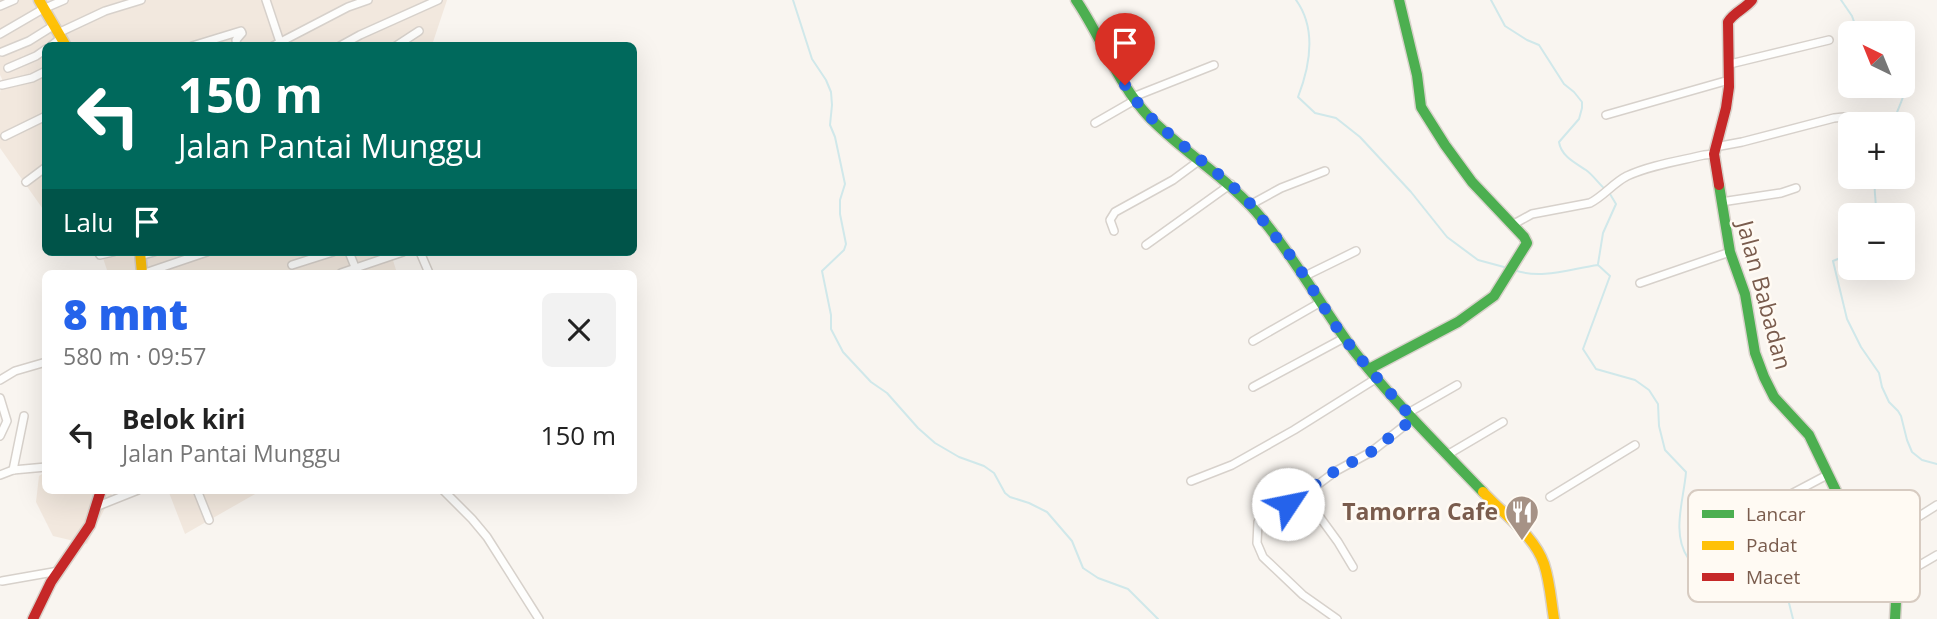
<!DOCTYPE html>
<html lang="id">
<meta charset="utf-8">
<style>
:root{--surface:#fff;--page:#f2f2f2;--text:#222;--muted:#767676;--accent:#2563eb}
body{margin:0;font-family:"Open Sans",sans-serif;background:var(--page);color:var(--text);height:100vh;display:flex;flex-direction:column;font-size:26px;white-space:nowrap}
*{box-sizing:border-box;margin:0}
p{font-size:23px;color:var(--muted)}
.icon{flex:none;width:38px;height:38px;fill:none;stroke:currentColor;stroke-width:2;stroke-linecap:round;stroke-linejoin:round}
.map{position:relative;flex:1;overflow:hidden}
.panel{position:absolute;left:42px;top:270px;width:595px;height:224px;display:flex;flex-direction:column;background:var(--surface);border-radius:10px;box-shadow:0 7px 28px #0002}
.panel>*{flex:none}
.guide{position:absolute;left:42px;top:42px;width:595px;height:214px;border-radius:10px;box-shadow:0 7px 28px #0002;background:#00695c;color:#fff;overflow:hidden}
.needle{width:46px;rotate:317deg}
.buttons{position:absolute;left:1838px;top:21px;display:grid;gap:14px}
.buttons a{display:grid;place-items:center;width:77px;height:77px;border-radius:10px;background:var(--surface);box-shadow:0 7px 28px #0002;font-size:35px}
.pin{position:absolute;display:grid;place-items:center;width:60px;height:60px;color:#fff;margin:-72px -30px;border-radius:50% 50% 50% 0;rotate:-45deg;box-shadow:0 0 7px #0007}
.pin .icon{rotate:45deg}
.me{position:absolute;width:77px;margin:-38px;rotate:56deg;stroke-linejoin:round;filter:drop-shadow(0 0 5px #0008)}
.turn{display:flex;align-items:center;gap:24px;height:147px;padding:0 21px;font-size:32px}
.turn .icon{width:91px;height:91px;stroke-width:2.5}
.turn b{display:block;font-size:49px;line-height:60px}
.then{display:flex;align-items:center;height:66px;padding:0 21px;background:#0003;gap:14px;font-size:26px}
.round{display:grid;place-items:center;flex:none;width:74px;height:74px;border-radius:10px;background:var(--page)}
.headline{display:flex;align-items:center;justify-content:space-between;height:119px;padding:0 21px}
h1{font-size:42px;font-weight:800;line-height:52px;color:var(--accent)}
ul{padding:0;list-style:none}
li{display:flex;align-items:center;gap:21px;height:91px;padding:0 21px}
li div{flex:1}
li b{display:block;font-size:26px}
li em{font-style:normal}
.map>svg:first-child{display:block}
.residential{fill:#f2e8de}
.lines{fill:none;stroke-linecap:round;stroke-linejoin:round}
.stream{stroke:#d0e8ea;stroke-width:2}
.street-casing{stroke:#d7d1cb;stroke-width:10}
.fast-casing{stroke:#d9d2cb;stroke-width:13}
.slow-casing{stroke:#d9d2cb;stroke-width:13}
.jam-casing{stroke:#d9d2cb;stroke-width:13}
.street{stroke:#fefefd;stroke-width:7}
.fast{stroke:#4caf50;stroke-width:10}
.slow{stroke:#ffc107;stroke-width:10}
.jam{stroke:#c62828;stroke-width:10}
.route{stroke:#2563eb;stroke-width:12;stroke-dasharray:0 21.6}
.labels{text-anchor:middle;stroke-width:5;stroke-linejoin:round;paint-order:stroke}
.street-label{font-size:23px;fill:#7a5c4d;stroke:#fffaf3}
.poi-label{font-size:23px;font-weight:bold;fill:#7a5c4d;stroke:#fffaf3;text-anchor:end}
.key{fill:#fffaf3;stroke:#d7cbc1;stroke-width:2}
.key-label{font-size:19px;fill:#7a5c4d}
</style>
<div class="map">
<svg width="1937" height="619" viewBox="0 0 1937 619">
<rect width="100%" height="100%" fill="#f9f5f0"/>
<!-- residential -->
<g class="residential">
<polygon points="0,0 447,0 432,45 46,46 45,212 0,148 0,93 2,79 0,75"/>
<polygon points="101,252 394,252 391,254 397,273 108,273"/>
<polygon points="45,472 46,490 124,490 112,494 87,544 53,536 36,502 39,476"/>
<polygon points="168,490 262,490 185,534"/>
</g>
<g class="lines">
<!-- stream -->
<g class="stream">
<polyline points="793,0 812,59 826,80 831,92 832,105 830,125 835,137 845,184 840,200 840,214 846,244 844,250 822,271 831,315 831,329 843,352 871,382 887,393 918,428 935,443 959,457 984,466 994,473 1005,493 1010,497 1029,503 1047,512 1072,541 1083,568 1098,578 1128,589 1158,619"/>
<path d="M1296 0C1317 29 1310 66 1298 97L1315 113 1336 118 1360 137 1411 192 1447 237 1478 260 1504 267"/>
<path d="M1491 0 1505 26 1527 40 1539 45 1564 84 1574 92 1582 102V108L1579 119 1559 142C1561 156 1575 163 1586 170 1593 175 1599 184 1606 190"/>
<polyline points="1841,0 1852,16 1858,33"/>
<path d="M1893 124C1897 107 1911 91 1902 73"/>
<path d="M1875 215C1878 202 1872 190 1876 177"/>
<polyline points="1850,254 1833,261 1847,319 1861,347 1879,373 1882,387 1889,402 1898,411 1901,416 1907,440 1912,452 1922,460 1937,464"/>
<polyline points="1598,264 1603,233 1616,204 1610,194"/>
<path d="M1514 270C1541 280 1570 269 1598 265L1610 276 1583 349 1596 369 1635 380 1649 390 1658 404 1659 426 1665 450 1686 472C1684 499 1671 533 1688 558 1691 564 1700 568 1705 571L1728 561 1740 549 1757 546 1778 568 1784 583 1793 619"/>
</g>
<!-- street casing -->
<g class="street-casing">
<g id="street">
<polyline points="266,0 281,45"/>
<polyline points="0,6 14,0"/>
<polyline points="58,33 105,11 141,0"/>
<polyline points="0,34 43,9 64,0"/>
<polyline points="51,46 61,38"/>
<polyline points="192,46 241,31 242,33 236,40 237,46"/>
<polyline points="273,46 348,7 368,0"/>
<polyline points="340,46 360,35 438,0"/>
<polyline points="396,46 419,31"/>
<polyline points="2,52 29,41 53,26"/>
<polyline points="1730,64 1829,40"/>
<polyline points="8,68 36,56 46,49"/>
<polyline points="2,85 32,78 46,71"/>
<polyline points="1133,97 1214,65"/>
<polyline points="1606,115 1729,80"/>
<polyline points="1095,123 1135,100"/>
<polyline points="5,136 46,116"/>
<polyline points="1715,147 1742,142 1834,118 1844,117 1869,120"/>
<polyline points="26,182 46,167"/>
<polyline points="1721,202 1781,193 1796,188"/>
<polyline points="1250,205 1281,188 1325,171"/>
<path d="M1512 225 1532 214 1590 203C1604 196 1613 183 1627 176 1651 165 1679 161 1704 155L1714 154"/>
<polyline points="1114,231 1110,220 1115,212 1173,180 1200,160"/>
<polyline points="1146,245 1231,184"/>
<polyline points="98,252 100,255 113,252"/>
<polyline points="349,252 357,272"/>
<polyline points="420,252 429,273"/>
<polyline points="140,256 154,252"/>
<polyline points="292,265 333,252"/>
<polyline points="145,273 207,252"/>
<polyline points="341,273 403,252"/>
<polyline points="1305,276 1356,251"/>
<polyline points="1640,283 1730,252"/>
<polyline points="1253,341 1321,302"/>
<polyline points="0,380 15,371 46,362"/>
<polyline points="1253,387 1344,338"/>
<polyline points="0,398 7,421 0,436"/>
<polyline points="1408,413 1457,385"/>
<polyline points="1447,455 1503,422"/>
<polyline points="13,470 24,416"/>
<polyline points="0,475 13,470 46,467"/>
<polyline points="1191,481 1232,465 1294,430 1377,378"/>
<polyline points="197,490 209,520"/>
<polyline points="443,490 472,519 487,537 539,619"/>
<polyline points="1303,494 1338,542 1353,567"/>
<polyline points="1550,497 1635,445"/>
<polyline points="98,506 138,490"/>
<polyline points="1698,535 1738,518 1758,523 1776,502 1829,474"/>
<polyline points="1872,546 1937,505"/>
<polyline points="2,581 59,571"/>
<polyline points="1889,583 1937,555"/>
<polyline points="1337,619 1303,595 1263,557 1257,543 1258,522 1263,517 1288,504 1312,489 1336,471 1371,452 1413,419"/>
</g>
</g>
<!-- fast casing -->
<g class="fast-casing">
<g id="fast">
<path d="M1076 0C1102 38 1117 83 1149 117 1185 154 1230 179 1263 220 1297 261 1322 308 1354 351 1393 401 1439 446 1483 492"/>
<polyline points="1719,185 1730,252 1745,294 1755,353 1764,377 1774,397 1809,435 1837,493 1861,518 1896,601 1895,619"/>
<polyline points="1369,369 1458,322 1494,296 1527,243 1524,237 1472,182 1445,145 1421,107 1417,75 1399,0"/>
</g>
</g>
<!-- slow casing -->
<g class="slow-casing">
<g id="slow">
<polyline points="39,0 66,46"/>
<polyline points="140,252 142,273"/>
<path d="M1483 492C1503 514 1534 535 1544 564 1550 582 1551 601 1554 619"/>
</g>
</g>
<!-- jam casing -->
<g class="jam-casing">
<g id="jam">
<path d="M1719 185 1714 154 1726 108 1729 87 1728 22C1734 12 1745 9 1752 0"/>
<polyline points="33,619 51,582 90,525 101,490"/>
</g>
</g>
<!-- street -->
<use href="#street" class="street"/>
<!-- fast -->
<use href="#fast" class="fast"/>
<!-- slow -->
<use href="#slow" class="slow"/>
<!-- jam -->
<use href="#jam" class="jam"/>
</g>
<g class="lines">
<!-- route -->
<polyline class="route" points="1125,85 1140,106 1158,125 1229,183 1248,201 1296,263 1337,328 1358,356 1413,419 1371,452 1335,471 1288,504"/>
</g>
<!-- icons -->
<defs>
<g id="restaurant-pin" transform="scale(1.75)"><path d="M0 17L-7.5 6A9.5 9.5 0 1 1 7.5 6Z" fill="#a69286" stroke="#fffaf3"/><path d="M-5-6h1v4h1v-4h1v4h1v-4h1v5L-1.5 .5V6h-2V.5L-5-1ZM5-6V6H3V1.5H1.5Q1.5-4 5-6Z" fill="#fff"/></g>
</defs>
<g fill-rule="evenodd">
<use href="#restaurant-pin" x="1522" y="512"/>
</g>
<g class="labels">
<!-- street labels -->
<g class="street-label">
<text transform="translate(1764 295) rotate(75)" y="8">Jalan Babadan</text>
</g>
<!-- poi labels -->
<g class="poi-label">
<text x="1498" y="520">Tamorra Cafe</text>
</g>
</g>
<!-- legend -->
<rect x="1688" y="490" width="232" height="112" rx="10" class="key"/>
<rect x="1702" y="510" width="32" height="8" fill="#4caf50"/>
<rect x="1702" y="541" width="32" height="9" fill="#ffc107"/>
<rect x="1702" y="573" width="32" height="8" fill="#c62828"/>
<g class="key-label">
<text x="1746" y="521">Lancar</text>
<text x="1746" y="552">Padat</text>
<text x="1746" y="584">Macet</text>
</g>
</svg>
<div class="buttons">
<a><svg class="needle" viewBox="-14 -14 28 28"><path d="M0-13l5 13h-10z" fill="#e53935"/><path d="M0 13l5-13h-10z" fill="#767676"/></svg></a>
<a>+</a>
<a>−</a>
</div>
<div class="pin" style="left:1125px;top:85px;background:#d93025"><svg class="icon" aria-label="arrive" viewBox="0 0 24 24"><path d="M6 21V4h12l-3 4 3 4H6"/></svg></div>
<svg class="me" style="left:1288px;top:504px" viewBox="-20 -20 40 40"><circle r="19" fill="#fff"/><path d="M0-13L10 11 0 6-10 11z" fill="#2563eb"/></svg>
<div class="guide">
<div class="turn"><svg class="icon" aria-label="left" viewBox="0 0 24 24"><path d="M17 20v-9H6M10 6l-5 5 5 5"/></svg><div><b>150 m</b>Jalan Pantai Munggu</div></div>
<div class="then">Lalu<svg class="icon" aria-label="arrive" viewBox="0 0 24 24"><path d="M6 21V4h12l-3 4 3 4H6"/></svg></div>
</div>
<section class="panel">
<div class="headline"><div><h1>8 mnt</h1><p>580 m · 09:57</p></div><a class="round"><svg class="icon" aria-label="close" viewBox="0 0 24 24"><path d="M6 6l12 12M18 6L6 18"/></svg></a></div>
<ul>
<li><svg class="icon" aria-label="left" viewBox="0 0 24 24"><path d="M17 20v-9H6M10 6l-5 5 5 5"/></svg><div><b>Belok kiri</b><p>Jalan Pantai Munggu</p></div><em>150 m</em></li>
</ul>
</section>
</div>
